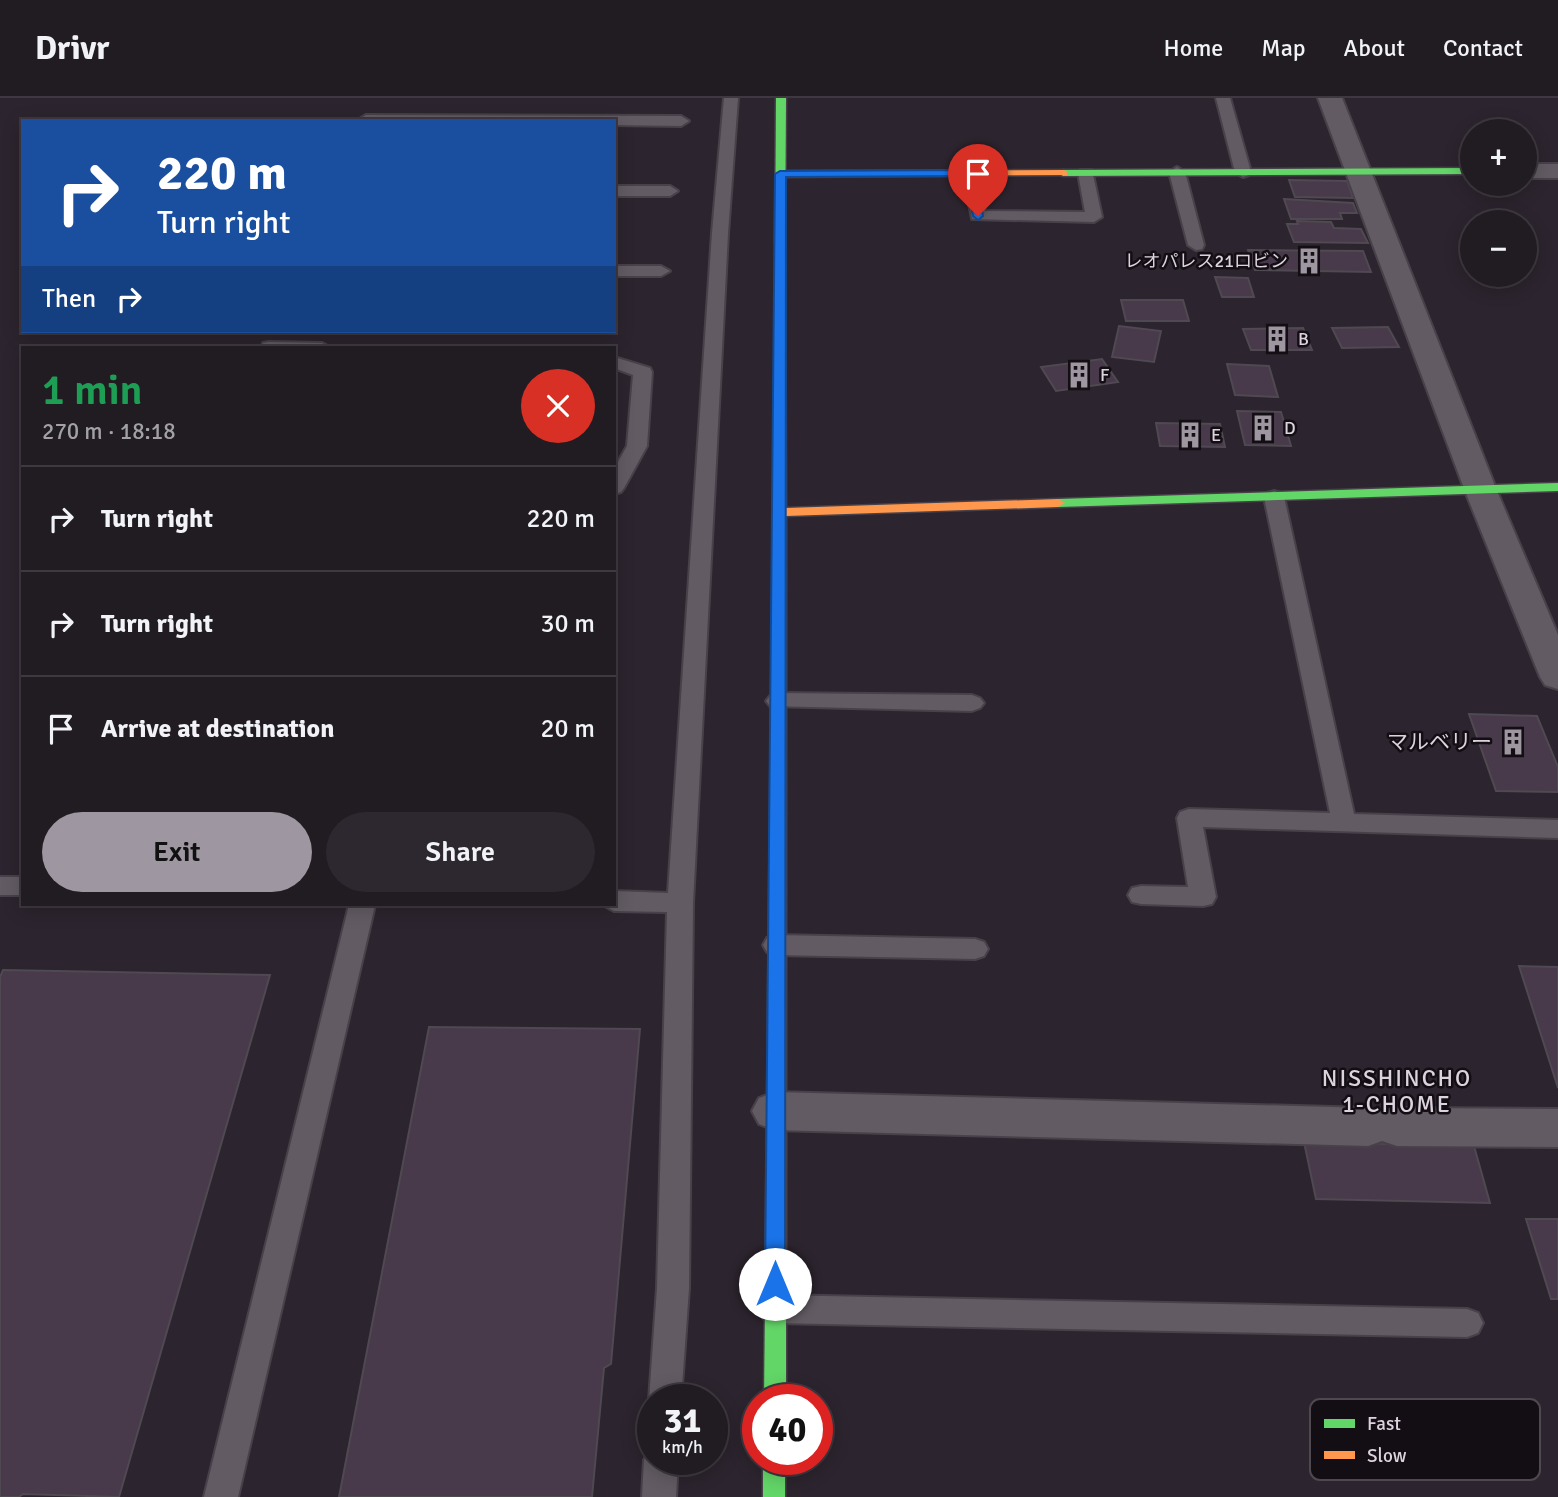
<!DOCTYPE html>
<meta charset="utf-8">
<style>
:root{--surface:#211b22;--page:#2d282f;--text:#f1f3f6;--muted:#a2a1a5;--line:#3e3940;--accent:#9e96a0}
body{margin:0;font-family:Signika,"Noto Sans JP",sans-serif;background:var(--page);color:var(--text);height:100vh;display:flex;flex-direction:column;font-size:26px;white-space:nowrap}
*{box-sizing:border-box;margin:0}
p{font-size:23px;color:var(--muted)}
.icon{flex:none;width:38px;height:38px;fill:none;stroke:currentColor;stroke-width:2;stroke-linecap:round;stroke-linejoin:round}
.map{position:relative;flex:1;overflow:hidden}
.sheet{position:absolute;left:21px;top:248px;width:595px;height:560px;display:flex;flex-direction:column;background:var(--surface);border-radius:0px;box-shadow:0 4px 18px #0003,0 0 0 2px var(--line)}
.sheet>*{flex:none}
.top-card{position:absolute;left:21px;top:21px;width:595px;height:214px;border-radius:0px;box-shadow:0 4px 18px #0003,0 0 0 2px var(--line);background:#1a4fa0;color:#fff;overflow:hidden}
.buttons{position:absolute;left:1460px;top:21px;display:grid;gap:14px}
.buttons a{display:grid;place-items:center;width:77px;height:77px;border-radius:50%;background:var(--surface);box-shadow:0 4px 18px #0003,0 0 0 2px var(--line);font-size:35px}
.speed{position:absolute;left:637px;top:1286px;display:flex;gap:14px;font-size:35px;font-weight:700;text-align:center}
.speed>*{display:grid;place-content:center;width:91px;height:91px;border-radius:50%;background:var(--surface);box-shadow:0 4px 18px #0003,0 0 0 2px var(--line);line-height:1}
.speed small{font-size:18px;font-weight:400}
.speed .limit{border:10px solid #d22;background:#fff;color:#111}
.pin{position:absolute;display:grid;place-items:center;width:60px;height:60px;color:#fff;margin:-72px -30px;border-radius:50% 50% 50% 0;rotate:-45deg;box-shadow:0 0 7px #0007}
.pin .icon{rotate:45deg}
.me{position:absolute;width:77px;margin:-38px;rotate:0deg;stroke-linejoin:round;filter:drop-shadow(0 0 5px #0008)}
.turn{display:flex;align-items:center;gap:24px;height:147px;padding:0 21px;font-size:32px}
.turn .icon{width:91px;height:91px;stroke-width:2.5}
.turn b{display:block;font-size:49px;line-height:60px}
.then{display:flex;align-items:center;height:66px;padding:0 21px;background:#0003;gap:14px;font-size:26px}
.round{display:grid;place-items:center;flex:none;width:74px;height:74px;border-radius:37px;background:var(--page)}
.summary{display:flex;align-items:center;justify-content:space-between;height:119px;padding:0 21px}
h1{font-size:42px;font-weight:600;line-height:52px;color:#1e9e55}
.button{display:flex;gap:14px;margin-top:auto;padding:14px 21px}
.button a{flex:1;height:80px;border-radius:42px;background:var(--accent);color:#111;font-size:28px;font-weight:600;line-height:80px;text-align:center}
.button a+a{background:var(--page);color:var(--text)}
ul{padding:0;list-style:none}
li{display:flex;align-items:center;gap:21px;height:105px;padding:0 21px;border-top:2px solid var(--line)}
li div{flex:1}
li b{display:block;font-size:26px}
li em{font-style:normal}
header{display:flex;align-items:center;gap:42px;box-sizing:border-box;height:98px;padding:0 35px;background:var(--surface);border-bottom:2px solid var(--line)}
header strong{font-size:33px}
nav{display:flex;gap:38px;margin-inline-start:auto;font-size:24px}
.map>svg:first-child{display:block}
.building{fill:#483a4a;stroke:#4f4951;stroke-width:2}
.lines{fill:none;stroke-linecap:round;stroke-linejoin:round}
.lane-casing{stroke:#48414a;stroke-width:4}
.street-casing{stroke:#48414a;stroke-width:4}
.fast-casing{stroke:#48414a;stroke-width:3}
.slow-casing{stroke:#48414a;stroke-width:3}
.lane{fill:#625b63;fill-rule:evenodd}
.street{fill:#625b63;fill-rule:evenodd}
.fast{fill:#63d668;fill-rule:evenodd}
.slow{fill:#ff974d;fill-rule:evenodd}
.route{fill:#1a73e8;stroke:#114b97;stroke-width:2}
.labels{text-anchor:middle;stroke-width:5;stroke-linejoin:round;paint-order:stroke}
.far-poi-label{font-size:18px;fill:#dcd3de;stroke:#130d14;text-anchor:start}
.poi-label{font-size:21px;fill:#dcd3de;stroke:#130d14;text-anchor:end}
.neighbourhood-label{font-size:23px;letter-spacing:2px;fill:#dcd3de;stroke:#130d14}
.key{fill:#130d14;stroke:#4f4851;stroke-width:2}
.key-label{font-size:19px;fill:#dcd3de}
</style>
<header>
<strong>Drivr</strong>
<nav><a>Home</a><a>Map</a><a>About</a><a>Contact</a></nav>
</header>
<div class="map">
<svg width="1558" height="1399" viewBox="0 0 1558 1399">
<rect width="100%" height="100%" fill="#2c242e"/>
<!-- building -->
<g class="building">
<polygon points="1289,82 1347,83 1353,100 1295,99"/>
<polygon points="1284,101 1353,105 1357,115 1340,115 1342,121 1291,121"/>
<polygon points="1297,123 1331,124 1334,130 1361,131 1368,145 1294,144 1287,126 1298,126"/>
<polygon points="1248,152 1363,153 1371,174 1255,172"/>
<polygon points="1215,179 1248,180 1254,199 1222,199"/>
<polygon points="1121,202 1183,202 1189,223 1126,223"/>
<polygon points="1119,228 1161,233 1154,264 1112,259"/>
<polygon points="1388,229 1399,249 1342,250 1332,230"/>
<polygon points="1303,230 1312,252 1251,252 1243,231"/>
<polygon points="1102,261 1118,284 1056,293 1041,269"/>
<polygon points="1227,266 1269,268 1278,299 1235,297"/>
<polygon points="1237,313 1281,314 1291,348 1245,347"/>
<polygon points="1156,325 1220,326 1225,349 1160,348"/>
<polygon points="1469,616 1537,618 1558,669 1558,694 1496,693"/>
<polygon points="1519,868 1558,869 1558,990"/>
<polygon points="3,872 270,877 119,1399 23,1396 19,1399 0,1399 0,879"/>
<polygon points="429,929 640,931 611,1266 604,1270 592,1399 339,1399"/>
<polygon points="1304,1044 1474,1048 1490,1105 1316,1101"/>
<polygon points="1526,1121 1558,1121 1558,1201 1551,1201"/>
</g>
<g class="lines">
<!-- lane casing -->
<g class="lane-casing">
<g id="lane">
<polygon points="724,0 738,0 728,135 693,805 689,1190 681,1302 653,1302 653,1311 649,1302 657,1190 667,814 614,813 603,807 614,807 614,793 668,795 712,135"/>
<polygon points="1216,0 1230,0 1251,74 1249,77 1243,79 1235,74"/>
<polygon points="366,17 681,18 689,23 681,28 614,27 614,23 358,22"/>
<polygon points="1177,69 1185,74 1204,147 1202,151 1196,152 1188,147 1169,74"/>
<polygon points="971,70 979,75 985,113 1085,114 1078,75 1080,72 1092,72 1102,119 1094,124 972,121 963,75"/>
<polygon points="614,88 670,88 678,93 670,98 614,98"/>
<polygon points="614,168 661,168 670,173 661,178 614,178"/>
<polygon points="269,244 322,245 331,250 261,250 263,245"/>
<polygon points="614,259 650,270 652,274 647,348 624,390 621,394 614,396 614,371 627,348 633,277 614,270"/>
<polygon points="1274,393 1281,395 1284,399 1354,716 1558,722 1558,740 1203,729 1216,799 1212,806 1203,808 1141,806 1132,804 1128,797 1132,790 1141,788 1188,789 1177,720 1180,714 1189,711 1330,715 1264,399 1267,395"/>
<polygon points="778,595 972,597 980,600 984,605 980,610 972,613 770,608 766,603 770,598"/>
<rect x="0" y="779" width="23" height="18"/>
<polygon points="349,807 375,807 238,1399 204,1399"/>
<polygon points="776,837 975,841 984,844 988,851 984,858 975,861 776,857 767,854 763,847 767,840"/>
<polygon points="775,1197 1467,1211 1478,1215 1483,1225 1478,1235 1467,1239 775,1225 764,1221 759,1211 764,1201"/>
<polygon points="653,1349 653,1362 678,1362 676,1399 642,1399 644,1362 649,1351"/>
</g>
</g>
<!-- street casing -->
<g class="street-casing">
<g id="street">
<polygon points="1318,0 1342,0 1497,393 1558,537 1558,591 1545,587 1540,579 1465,393"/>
<rect x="1524" y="66" width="34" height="14"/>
<polygon points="775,994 1368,1010 1382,1015 1397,1010 1558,1011 1558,1049 1397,1048 1382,1043 1368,1048 775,1032 759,1026 752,1013 759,1000"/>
</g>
</g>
<!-- fast casing -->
<g class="fast-casing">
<g id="fast">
<polygon points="776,0 786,0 785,146 780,149 775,146"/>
<polygon points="1472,70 1472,76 1063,78 1058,75 1063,72"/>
<polygon points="1558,385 1558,393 1058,409 1051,405 1058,401"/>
<polygon points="778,710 786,716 786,1302 764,1302 770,716"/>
<rect x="763" y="1362" width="22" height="37"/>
</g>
</g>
<!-- slow casing -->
<g class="slow-casing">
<g id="slow">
<polygon points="1063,72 1067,73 1067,77 781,79 776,76 781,73"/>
<polygon points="776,144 785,146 786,410 1058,401 1065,405 1058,409 786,418 786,716 778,722 770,716"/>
</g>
</g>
<!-- lane -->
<use href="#lane" class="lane"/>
<!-- street -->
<use href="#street" class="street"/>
<!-- fast -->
<use href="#fast" class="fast"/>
<!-- slow -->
<use href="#slow" class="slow"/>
</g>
<!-- route -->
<polygon class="route" points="971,72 976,75 983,118 978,122 973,118 966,78 786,79 785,1186 782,1193 775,1195 768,1193 765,1186 775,76 780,73"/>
<!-- icons -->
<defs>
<g id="building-bare" transform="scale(2.1)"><path d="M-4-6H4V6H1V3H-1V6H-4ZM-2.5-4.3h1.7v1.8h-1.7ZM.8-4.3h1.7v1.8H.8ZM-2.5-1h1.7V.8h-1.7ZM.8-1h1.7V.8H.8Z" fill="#9e96a0" stroke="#130d14" stroke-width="2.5" paint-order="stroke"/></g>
</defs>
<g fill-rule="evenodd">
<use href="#building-bare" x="1309" y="163"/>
<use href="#building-bare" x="1277" y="241"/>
<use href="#building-bare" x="1079" y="277"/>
<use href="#building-bare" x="1263" y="330"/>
<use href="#building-bare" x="1190" y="337"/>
<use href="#building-bare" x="1513" y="644"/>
</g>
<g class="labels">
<!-- far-poi labels -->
<g class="far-poi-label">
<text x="1288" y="169" text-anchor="end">レオパレス21ロビン</text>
<text x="1298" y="247">B</text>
<text x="1100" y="283">F</text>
<text x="1284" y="336">D</text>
<text x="1211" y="343">E</text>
</g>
<!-- poi labels -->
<g class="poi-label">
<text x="1492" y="651">マルベリー</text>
</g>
<!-- neighbourhood labels -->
<g class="neighbourhood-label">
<text x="1397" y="988">NISSHINCHO<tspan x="1397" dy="26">1-CHOME</tspan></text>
</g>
</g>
<!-- legend -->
<rect x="1310" y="1301" width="230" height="81" rx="10" class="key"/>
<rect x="1324" y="1321" width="31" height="9" fill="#63d668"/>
<rect x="1324" y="1353" width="31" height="8" fill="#ff974d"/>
<g class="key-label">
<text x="1367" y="1332">Fast</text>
<text x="1367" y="1364">Slow</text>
</g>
</svg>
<div class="buttons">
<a>+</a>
<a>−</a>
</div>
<div class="speed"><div>31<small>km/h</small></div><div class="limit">40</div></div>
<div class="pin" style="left:978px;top:118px;background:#d93025"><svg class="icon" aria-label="arrive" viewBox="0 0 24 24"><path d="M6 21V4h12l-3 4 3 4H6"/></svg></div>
<svg class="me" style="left:775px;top:1186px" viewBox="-20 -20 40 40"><circle r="19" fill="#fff"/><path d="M0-13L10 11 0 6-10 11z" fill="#1a73e8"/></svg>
<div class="top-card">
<div class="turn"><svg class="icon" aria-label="right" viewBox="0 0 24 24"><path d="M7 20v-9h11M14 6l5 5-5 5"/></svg><div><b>220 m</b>Turn right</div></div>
<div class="then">Then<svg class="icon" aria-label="right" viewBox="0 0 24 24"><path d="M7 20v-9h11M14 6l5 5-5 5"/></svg></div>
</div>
<section class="sheet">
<div class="summary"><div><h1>1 min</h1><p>270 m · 18:18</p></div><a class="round" style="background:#d93025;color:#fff"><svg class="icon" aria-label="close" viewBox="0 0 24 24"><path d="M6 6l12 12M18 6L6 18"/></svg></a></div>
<ul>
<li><svg class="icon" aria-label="right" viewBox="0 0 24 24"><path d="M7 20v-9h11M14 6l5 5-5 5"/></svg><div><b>Turn right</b></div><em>220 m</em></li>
<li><svg class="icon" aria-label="right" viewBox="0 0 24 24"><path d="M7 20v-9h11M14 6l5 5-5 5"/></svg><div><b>Turn right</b></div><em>30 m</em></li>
<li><svg class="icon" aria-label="arrive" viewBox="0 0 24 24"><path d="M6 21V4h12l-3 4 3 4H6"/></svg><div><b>Arrive at destination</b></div><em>20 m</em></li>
</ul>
<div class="button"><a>Exit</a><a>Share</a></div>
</section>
</div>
